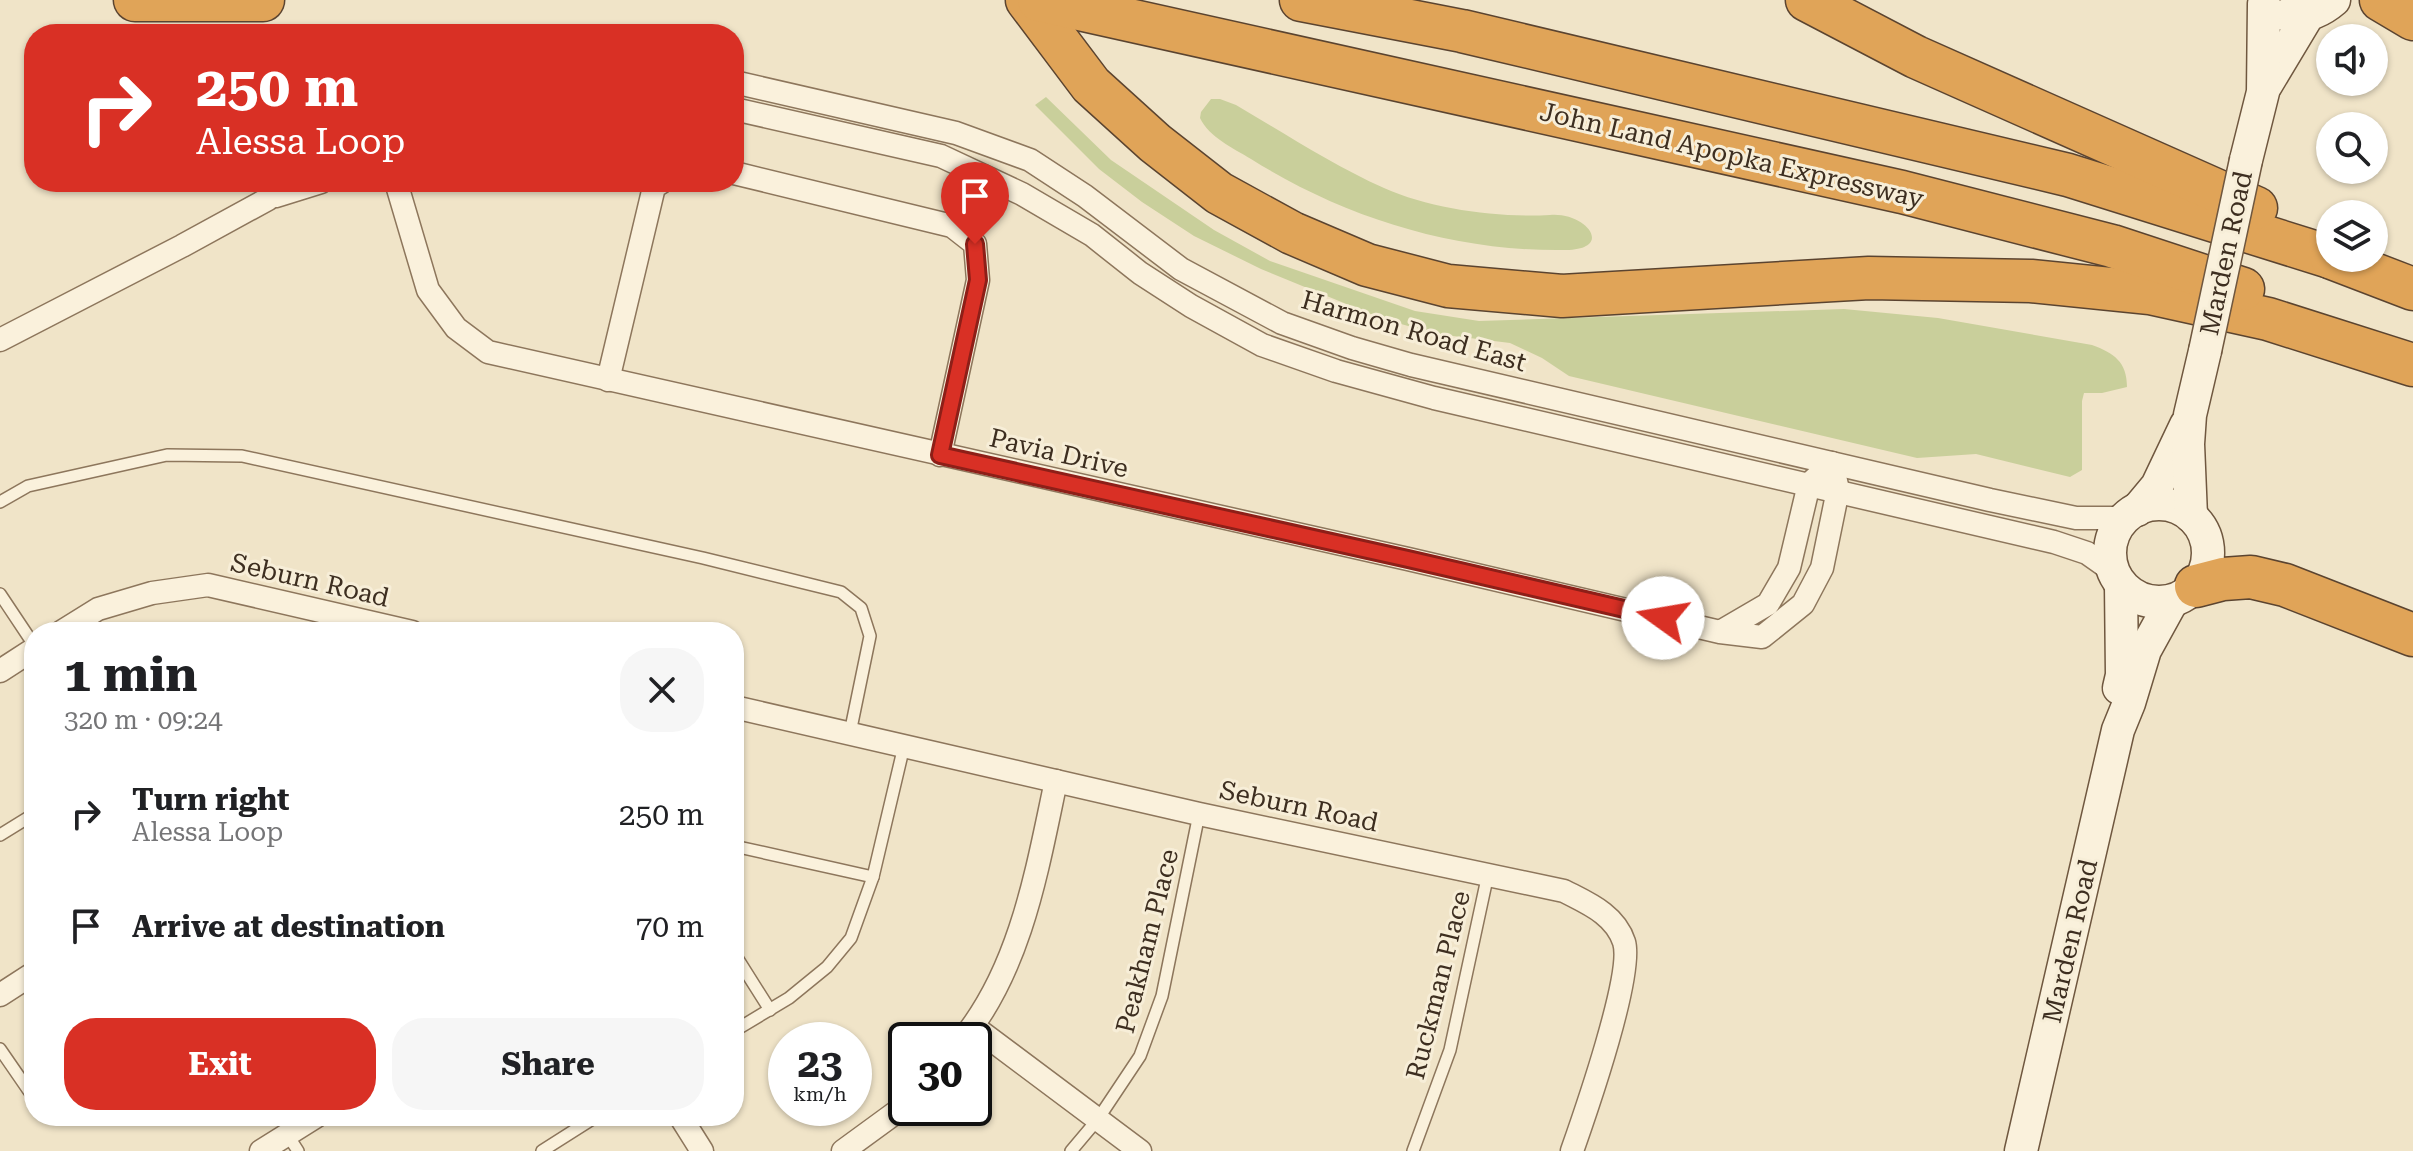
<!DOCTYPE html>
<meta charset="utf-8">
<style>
:root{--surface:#fff;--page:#f6f6f6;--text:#202124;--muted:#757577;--accent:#d93025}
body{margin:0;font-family:"Roboto Serif",serif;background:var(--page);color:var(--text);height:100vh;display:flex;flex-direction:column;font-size:30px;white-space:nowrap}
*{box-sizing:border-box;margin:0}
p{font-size:26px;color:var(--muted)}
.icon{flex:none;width:44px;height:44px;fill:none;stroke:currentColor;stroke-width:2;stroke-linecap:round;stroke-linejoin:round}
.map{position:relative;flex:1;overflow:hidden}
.panel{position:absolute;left:24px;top:622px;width:720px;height:504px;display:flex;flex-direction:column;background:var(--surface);border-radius:32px;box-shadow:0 2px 6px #0004}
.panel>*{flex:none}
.guide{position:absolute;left:24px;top:24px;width:720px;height:168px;border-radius:32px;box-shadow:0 2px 6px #0004;background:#d93025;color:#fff;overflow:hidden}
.tools{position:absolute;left:2316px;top:24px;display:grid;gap:16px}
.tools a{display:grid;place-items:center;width:72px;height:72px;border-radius:50%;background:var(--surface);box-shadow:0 2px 6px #0004;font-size:40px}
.speed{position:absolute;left:768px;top:1022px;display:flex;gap:16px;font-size:40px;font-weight:700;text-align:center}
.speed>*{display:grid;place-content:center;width:104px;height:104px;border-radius:50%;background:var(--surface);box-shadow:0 2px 6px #0004;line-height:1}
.speed small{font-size:20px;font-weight:400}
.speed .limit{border:4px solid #111;border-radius:12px;background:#fff;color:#111}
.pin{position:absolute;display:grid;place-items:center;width:68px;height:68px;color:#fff;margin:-82px -34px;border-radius:50% 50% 50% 0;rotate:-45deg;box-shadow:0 0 8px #0007}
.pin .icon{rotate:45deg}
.me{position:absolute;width:88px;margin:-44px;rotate:283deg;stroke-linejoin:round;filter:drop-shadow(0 0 6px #0008)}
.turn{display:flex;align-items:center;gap:28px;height:168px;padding:0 40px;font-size:36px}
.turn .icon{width:104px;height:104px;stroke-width:2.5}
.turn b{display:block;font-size:56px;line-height:68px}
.round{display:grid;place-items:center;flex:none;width:84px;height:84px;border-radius:32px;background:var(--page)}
.headline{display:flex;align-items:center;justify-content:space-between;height:136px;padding:0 40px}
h1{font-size:48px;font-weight:700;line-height:60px}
.cta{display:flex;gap:16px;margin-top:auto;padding:16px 40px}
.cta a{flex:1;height:92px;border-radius:32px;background:var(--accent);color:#fff;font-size:32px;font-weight:700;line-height:92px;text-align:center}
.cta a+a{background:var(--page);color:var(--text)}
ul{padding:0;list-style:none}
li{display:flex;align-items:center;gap:24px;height:112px;padding:0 40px}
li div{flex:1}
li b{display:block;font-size:30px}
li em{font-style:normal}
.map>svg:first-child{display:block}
.green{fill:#c9cf9b}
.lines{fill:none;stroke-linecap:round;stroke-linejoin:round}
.lane-casing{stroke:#8d765c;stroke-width:14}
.street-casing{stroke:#8d765c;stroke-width:25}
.secondary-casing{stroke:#6f573f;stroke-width:35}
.highway-casing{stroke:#5b4430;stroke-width:45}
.lane{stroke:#faf1dc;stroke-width:11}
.street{stroke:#faf1dc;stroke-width:22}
.secondary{stroke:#faf1dc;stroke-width:32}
.highway{stroke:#e0a458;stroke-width:42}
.secondary-bridge-casing{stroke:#6f573f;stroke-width:35;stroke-linecap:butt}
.secondary-bridge{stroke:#faf1dc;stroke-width:32}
.route-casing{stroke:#8d1f18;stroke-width:20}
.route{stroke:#d93025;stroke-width:14}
.labels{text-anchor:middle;stroke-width:6;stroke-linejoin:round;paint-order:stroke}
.street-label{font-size:26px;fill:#3d2e20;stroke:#f7eed8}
</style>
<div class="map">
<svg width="2413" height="1151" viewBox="0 0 2413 1151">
<rect width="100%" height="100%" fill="#f0e4c8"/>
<!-- green -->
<g class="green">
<path d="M1046 97 1111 160 1214 230 1270 261 1415 311 1479 321 1844 309 1938 318 2092 345C2114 353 2127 362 2127 387L2102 393H2084L2082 401V470L2070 477 1976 454 1917 458 1569 376 1542 358 1510 343 1437 334 1383 319 1261 269 1194 236 1142 202 1099 169 1035 105Z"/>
<path d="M1211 99H1220L1236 105C1284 133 1332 165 1384 188 1431 209 1498 218 1550 215 1586 212 1615 249 1566 250 1455 252 1345 218 1251 159 1233 148 1209 137 1200 118L1201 112Z"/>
</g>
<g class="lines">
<!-- lane casing -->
<g class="lane-casing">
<g id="lane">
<polyline points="0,502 28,486 167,455 242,456 703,558 841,592 861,608 870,636 850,733"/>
<polyline points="0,594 34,645"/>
<polyline points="0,835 34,814"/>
<polyline points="734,846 873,877"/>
<polyline points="734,953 770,1010"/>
<polyline points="734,1031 789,998 827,967 851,938 873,877 904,746"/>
<polyline points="0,1049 29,1091 34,1095"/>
<polyline points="287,1134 298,1151"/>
<polyline points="542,1151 597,1116"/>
<polyline points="1071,1151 1098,1119 1140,1056 1162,996 1199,814"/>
<polyline points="1413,1151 1450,1050 1488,874"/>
</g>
</g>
<!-- street casing -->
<g class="street-casing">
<g id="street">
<polyline points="734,82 956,133 1030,160 1085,196 1181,269 1282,323 1352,348 1411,365 1990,500 2076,518 2125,518"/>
<polyline points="734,109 941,156 1022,194 1092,235 1140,273 1191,306 1262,345 1336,371 1434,398 2054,542 2087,553 2114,572"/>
<polyline points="734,173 952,226 975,244 978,280 940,455"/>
<polyline points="396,182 428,290 456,328 488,352 1408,559 1720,632 1762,637 1803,604 1822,568 1838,490 1832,463 1809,484 1789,568 1768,604 1720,632"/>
<polyline points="276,196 321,182"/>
<polyline points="0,340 182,246 268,199 289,182"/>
<polyline points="608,380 654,187 662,182"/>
<polyline points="61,632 98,609 152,593 208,585 412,632"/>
<polyline points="0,671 34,649"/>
<path d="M734 707 1199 814 1564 891C1587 903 1615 914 1624 942 1634 974 1585 1114 1572 1151"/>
<polyline points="0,995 34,973"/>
<polyline points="973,1026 1140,1151"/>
<path d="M962 1040C1021 968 1037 870 1056 781"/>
<polyline points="680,1116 702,1151"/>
<polyline points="261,1151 317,1116"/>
<polyline points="843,1151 906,1105"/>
</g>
</g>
<!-- secondary casing -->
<g class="secondary-casing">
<g id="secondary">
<path d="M2287 15C2306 18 2320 12 2334 0"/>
<polyline points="2266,85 2308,15"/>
<polyline points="2246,160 2263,92 2264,4"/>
<circle cx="2159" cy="553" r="49"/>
<polyline points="2137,510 2157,486 2186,425"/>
<polyline points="2191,516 2188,444 2190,415 2205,351"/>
<polyline points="2119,688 2122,675 2121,585"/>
<polyline points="2021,1151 2118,730 2129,703 2145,650 2172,601"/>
</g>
</g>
<!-- highway casing -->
<g class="highway-casing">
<g id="highway">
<polyline points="135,0 263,0"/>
<polyline points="1027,0 1091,85 1155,143 1219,193 1292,233 1367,265 1448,286 1562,296 1869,278 2031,281 2150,293 2268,319 2413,365"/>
<polyline points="1039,0 1902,192 2112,246 2243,289"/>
<polyline points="1301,0 1462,31 2068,175 2330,257"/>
<polyline points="1807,0 1916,57 2256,208"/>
<polyline points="2381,0 2413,19"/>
<polyline points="2332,258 2413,289"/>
<polyline points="2196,586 2223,579 2251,577 2285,585 2413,635"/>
</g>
</g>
<!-- lane -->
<use href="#lane" class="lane"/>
<!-- street -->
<use href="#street" class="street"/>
<!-- secondary -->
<use href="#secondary" class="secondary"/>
<!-- highway -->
<use href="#highway" class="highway"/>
<!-- secondary-bridge casing -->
<g class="secondary-bridge-casing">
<polyline id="secondary-bridge" points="2205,351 2246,160"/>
</g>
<!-- secondary-bridge -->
<use href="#secondary-bridge" class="secondary-bridge"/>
</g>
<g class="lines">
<!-- route casing -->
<g class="route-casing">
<polyline id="route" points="975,244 978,280 940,455 1408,559 1663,618"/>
</g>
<!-- route -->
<use href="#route" class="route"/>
</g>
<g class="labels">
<!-- street labels -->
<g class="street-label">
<text transform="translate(1732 155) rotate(13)" y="9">John Land Apopka Expressway</text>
<text transform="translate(2226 253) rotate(-78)" y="9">Marden Road</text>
<text transform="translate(1414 331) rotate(16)" y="9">Harmon Road East</text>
<text transform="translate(1059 453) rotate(13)" y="9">Pavia Drive</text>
<text transform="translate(310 580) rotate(13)" y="9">Seburn Road</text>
<text transform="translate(1299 806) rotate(12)" y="9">Seburn Road</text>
<text transform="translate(1147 941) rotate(-76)" y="9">Peakham Place</text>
<text transform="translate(2070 941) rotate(-77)" y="9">Marden Road</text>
<text transform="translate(1438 985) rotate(-76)" y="9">Ruckman Place</text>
</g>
</g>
</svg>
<div class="tools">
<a><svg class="icon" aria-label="sound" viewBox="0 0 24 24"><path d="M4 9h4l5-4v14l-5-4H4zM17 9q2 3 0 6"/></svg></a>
<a><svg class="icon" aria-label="search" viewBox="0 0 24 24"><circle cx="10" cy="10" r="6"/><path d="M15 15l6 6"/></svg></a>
<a><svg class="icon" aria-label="layers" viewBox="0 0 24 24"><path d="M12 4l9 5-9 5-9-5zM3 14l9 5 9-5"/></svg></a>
</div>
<div class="speed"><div>23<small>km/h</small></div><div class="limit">30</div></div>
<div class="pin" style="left:975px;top:244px;background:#d93025"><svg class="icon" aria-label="arrive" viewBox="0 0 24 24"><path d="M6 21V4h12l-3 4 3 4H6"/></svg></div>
<svg class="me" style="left:1663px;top:618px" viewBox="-20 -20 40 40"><circle r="19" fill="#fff"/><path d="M0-13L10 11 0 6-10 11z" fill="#d93025"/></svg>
<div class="guide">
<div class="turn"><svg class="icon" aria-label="right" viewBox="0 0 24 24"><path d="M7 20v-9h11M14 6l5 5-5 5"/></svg><div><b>250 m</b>Alessa Loop</div></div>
</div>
<section class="panel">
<div class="headline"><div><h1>1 min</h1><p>320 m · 09:24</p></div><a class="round"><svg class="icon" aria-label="close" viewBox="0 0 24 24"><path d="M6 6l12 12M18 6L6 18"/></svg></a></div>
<ul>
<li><svg class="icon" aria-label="right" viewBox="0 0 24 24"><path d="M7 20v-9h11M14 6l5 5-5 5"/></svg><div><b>Turn right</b><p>Alessa Loop</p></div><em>250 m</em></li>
<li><svg class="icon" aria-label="arrive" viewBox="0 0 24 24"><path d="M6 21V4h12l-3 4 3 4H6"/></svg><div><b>Arrive at destination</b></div><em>70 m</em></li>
</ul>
<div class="cta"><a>Exit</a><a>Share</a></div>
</section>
</div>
